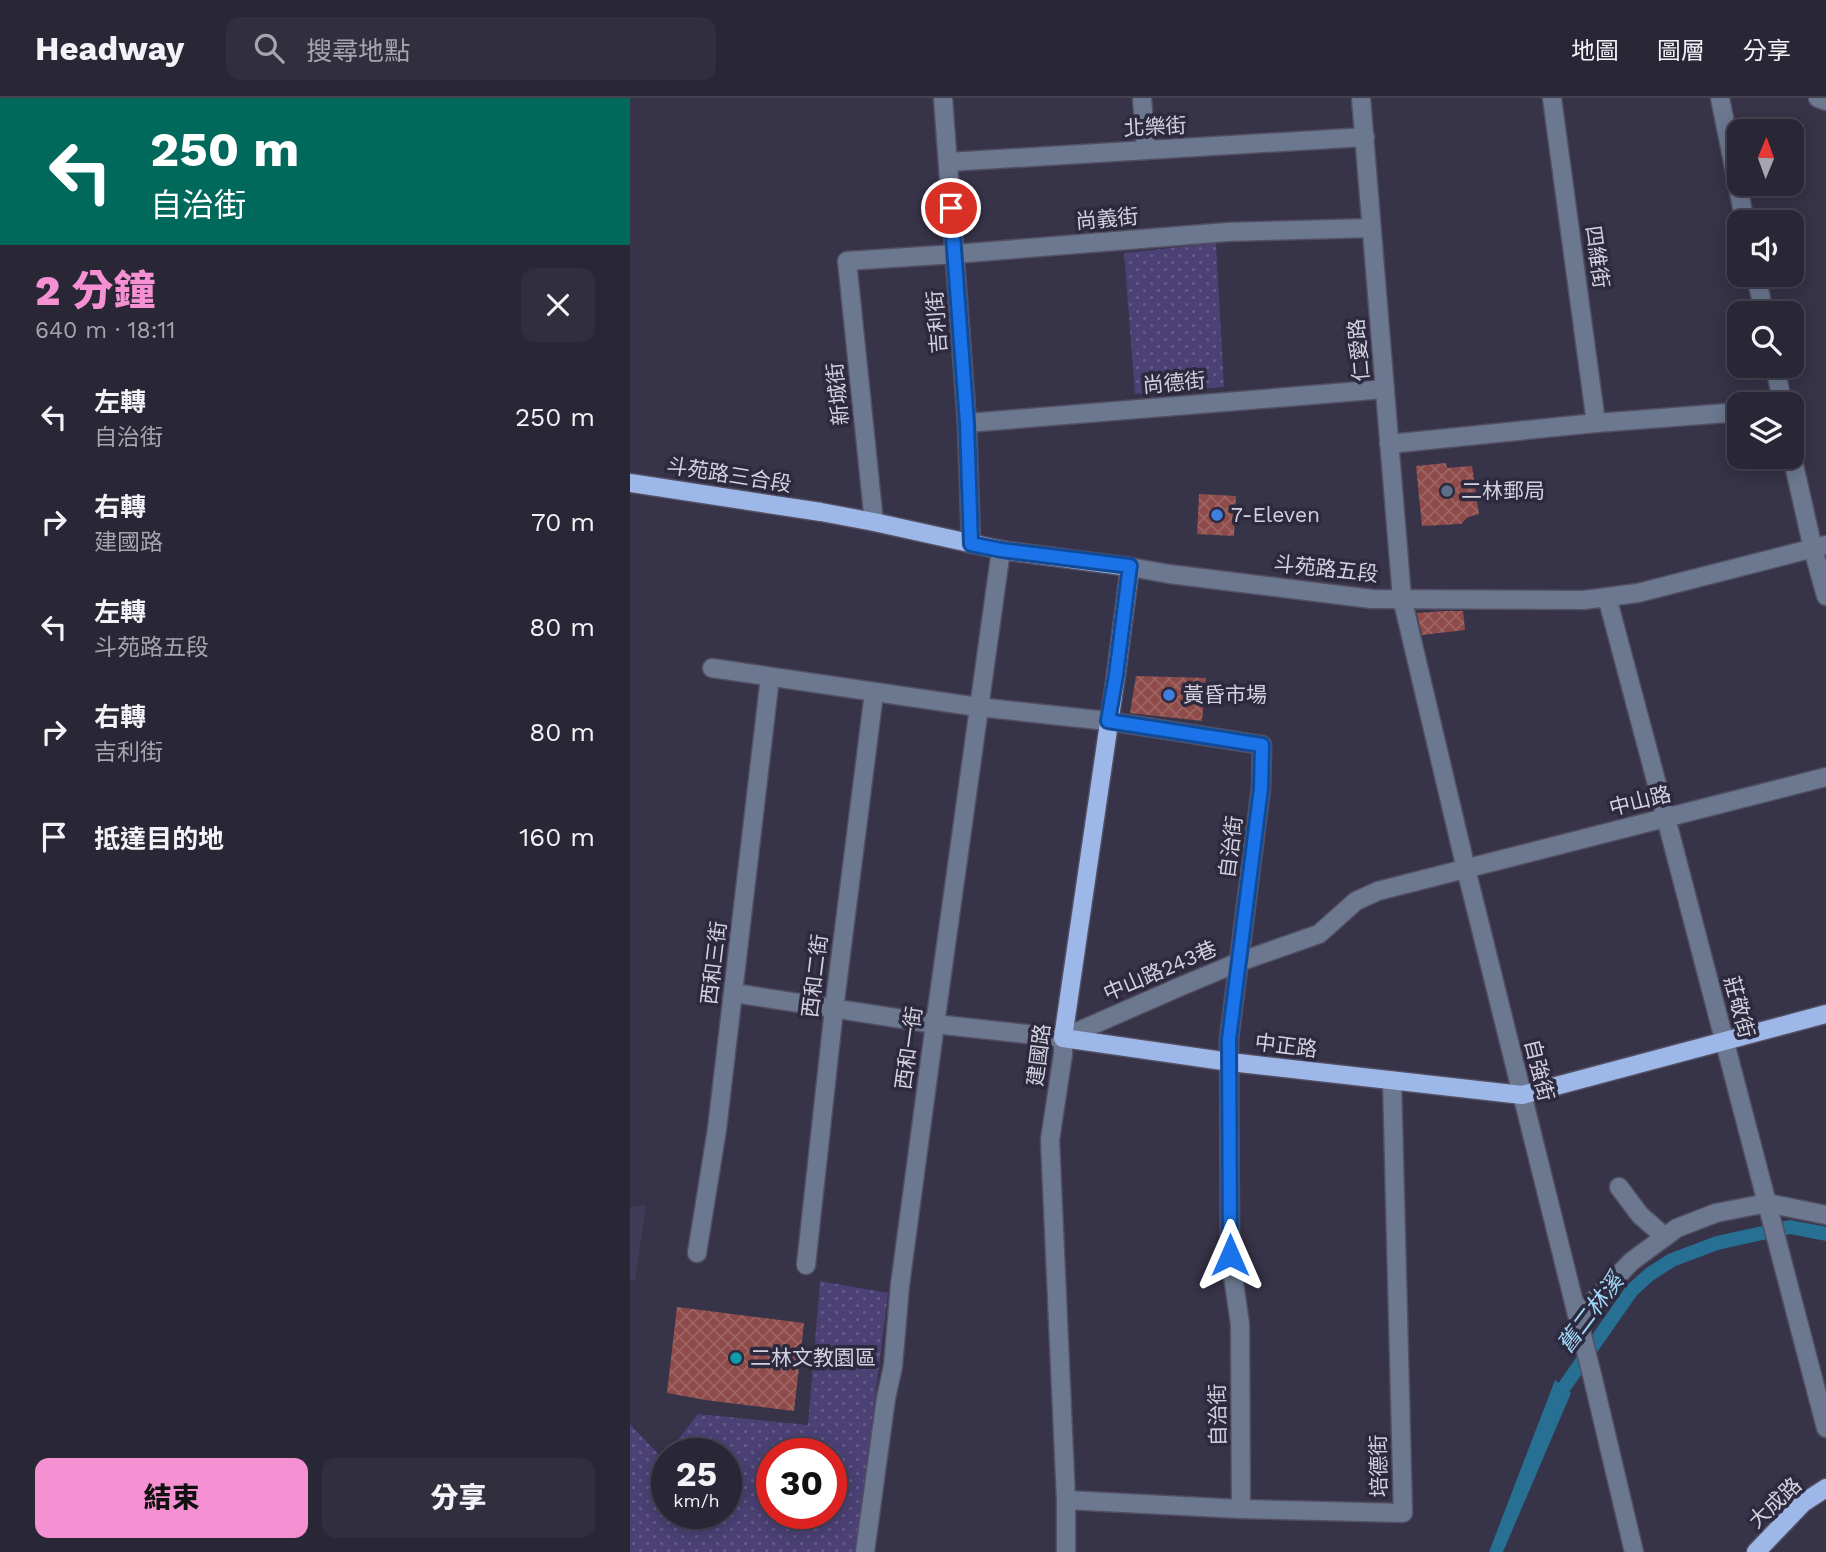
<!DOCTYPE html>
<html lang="zh-TW">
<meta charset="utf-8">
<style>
:root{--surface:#292636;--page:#312e3e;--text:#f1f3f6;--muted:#a5a5ad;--line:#454351;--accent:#f591d2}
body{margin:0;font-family:"Work Sans","Noto Sans TC",sans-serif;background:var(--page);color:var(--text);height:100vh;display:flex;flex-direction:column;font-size:26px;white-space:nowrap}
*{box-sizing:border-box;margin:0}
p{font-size:23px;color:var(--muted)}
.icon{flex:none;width:38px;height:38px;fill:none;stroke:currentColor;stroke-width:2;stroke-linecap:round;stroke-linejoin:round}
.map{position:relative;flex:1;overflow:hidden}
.panel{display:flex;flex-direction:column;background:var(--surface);width:630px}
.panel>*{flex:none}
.hud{background:#00695c;color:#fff;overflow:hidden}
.needle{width:46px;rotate:1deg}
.fabs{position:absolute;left:1097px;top:21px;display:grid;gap:14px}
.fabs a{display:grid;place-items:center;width:77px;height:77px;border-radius:14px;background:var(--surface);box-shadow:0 4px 18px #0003,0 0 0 2px var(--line);font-size:35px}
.speed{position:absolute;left:21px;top:1340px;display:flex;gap:14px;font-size:35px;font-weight:700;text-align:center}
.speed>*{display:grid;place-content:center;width:91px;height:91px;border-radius:50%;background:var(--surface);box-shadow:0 4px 18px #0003,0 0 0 2px var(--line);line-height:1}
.speed small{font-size:18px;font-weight:400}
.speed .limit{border:10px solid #d22;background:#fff;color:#111}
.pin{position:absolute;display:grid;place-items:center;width:60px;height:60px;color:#fff;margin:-30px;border:4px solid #fff;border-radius:50%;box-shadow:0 2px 7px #0007}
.me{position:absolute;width:77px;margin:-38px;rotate:0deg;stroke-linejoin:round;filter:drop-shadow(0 0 5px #0008)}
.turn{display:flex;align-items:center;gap:24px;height:147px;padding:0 35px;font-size:32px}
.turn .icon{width:91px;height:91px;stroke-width:2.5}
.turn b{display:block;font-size:49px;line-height:60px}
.round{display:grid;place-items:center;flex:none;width:74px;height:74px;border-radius:14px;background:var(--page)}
.headline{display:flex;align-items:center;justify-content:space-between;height:119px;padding:0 35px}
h1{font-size:42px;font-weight:800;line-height:52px;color:var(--accent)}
.action{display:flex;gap:14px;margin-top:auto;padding:14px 35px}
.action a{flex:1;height:80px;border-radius:14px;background:var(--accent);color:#111;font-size:28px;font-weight:800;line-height:80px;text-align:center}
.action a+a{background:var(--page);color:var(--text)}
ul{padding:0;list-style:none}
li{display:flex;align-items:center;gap:21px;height:105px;padding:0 35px}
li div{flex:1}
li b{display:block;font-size:26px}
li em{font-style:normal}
header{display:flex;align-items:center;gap:42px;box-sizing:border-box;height:98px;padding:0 35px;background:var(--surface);border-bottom:2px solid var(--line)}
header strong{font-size:33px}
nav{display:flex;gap:38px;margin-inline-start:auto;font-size:24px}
.search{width:490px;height:63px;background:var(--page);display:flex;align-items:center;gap:18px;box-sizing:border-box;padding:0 24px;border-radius:14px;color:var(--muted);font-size:26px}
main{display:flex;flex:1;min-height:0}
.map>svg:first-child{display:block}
.built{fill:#403b56}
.park{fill:url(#park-dots);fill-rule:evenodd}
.water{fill:#276f93}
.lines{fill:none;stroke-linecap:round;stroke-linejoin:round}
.canal{stroke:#276f93;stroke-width:14}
.building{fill:url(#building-cross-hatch)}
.minor-casing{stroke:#534f63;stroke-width:21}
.major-casing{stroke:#534f63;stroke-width:21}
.minor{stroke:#6b7890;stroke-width:18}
.major{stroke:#9eb7e9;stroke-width:18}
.route-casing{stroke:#114b97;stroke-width:18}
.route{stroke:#1a73e8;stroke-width:12}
.service-dot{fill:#5c6f8a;stroke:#2d293e;stroke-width:2.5}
.shop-dot{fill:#3f7fe0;stroke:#2d293e;stroke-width:2.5}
.culture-dot{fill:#0f9aa8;stroke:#2d293e;stroke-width:2.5}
.labels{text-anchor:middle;stroke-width:7;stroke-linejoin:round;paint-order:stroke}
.street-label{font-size:21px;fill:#d2d1de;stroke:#2d293e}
.poi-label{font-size:21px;fill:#d2d1de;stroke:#2d293e;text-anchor:start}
.water-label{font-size:23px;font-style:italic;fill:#a0d8f8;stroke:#2d293e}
</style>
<header>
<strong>Headway</strong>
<div class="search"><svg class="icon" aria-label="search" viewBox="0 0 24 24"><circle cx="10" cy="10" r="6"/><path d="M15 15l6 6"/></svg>搜尋地點</div>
<nav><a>地圖</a><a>圖層</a><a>分享</a></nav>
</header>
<main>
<section class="panel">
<div class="hud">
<div class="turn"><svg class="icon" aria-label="left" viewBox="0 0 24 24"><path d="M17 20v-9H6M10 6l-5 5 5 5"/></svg><div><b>250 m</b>自治街</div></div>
</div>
<div class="headline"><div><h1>2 分鐘</h1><p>640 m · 18:11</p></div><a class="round"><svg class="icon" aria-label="close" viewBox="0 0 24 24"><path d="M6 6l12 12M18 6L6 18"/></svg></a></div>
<ul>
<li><svg class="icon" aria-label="left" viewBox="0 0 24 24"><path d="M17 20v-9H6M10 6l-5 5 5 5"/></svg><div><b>左轉</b><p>自治街</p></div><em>250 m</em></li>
<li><svg class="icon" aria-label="right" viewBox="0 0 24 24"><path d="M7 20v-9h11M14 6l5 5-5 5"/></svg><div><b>右轉</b><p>建國路</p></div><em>70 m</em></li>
<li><svg class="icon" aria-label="left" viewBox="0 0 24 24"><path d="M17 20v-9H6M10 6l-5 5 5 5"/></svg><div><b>左轉</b><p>斗苑路五段</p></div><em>80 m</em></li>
<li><svg class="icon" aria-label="right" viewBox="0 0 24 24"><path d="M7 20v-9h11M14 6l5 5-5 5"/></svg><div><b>右轉</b><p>吉利街</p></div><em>80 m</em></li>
<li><svg class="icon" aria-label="arrive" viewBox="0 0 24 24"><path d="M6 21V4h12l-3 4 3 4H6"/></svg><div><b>抵達目的地</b></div><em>160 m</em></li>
</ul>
<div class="action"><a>結束</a><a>分享</a></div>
</section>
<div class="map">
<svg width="1196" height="1454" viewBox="0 0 1196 1454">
<defs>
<pattern id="park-dots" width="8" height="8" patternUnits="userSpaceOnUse" patternTransform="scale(1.75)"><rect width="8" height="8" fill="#4b4175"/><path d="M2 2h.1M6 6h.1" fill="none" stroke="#645b88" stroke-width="1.8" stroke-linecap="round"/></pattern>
<pattern id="building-cross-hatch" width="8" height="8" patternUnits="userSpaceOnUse" patternTransform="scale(1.75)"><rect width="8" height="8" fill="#8e4b49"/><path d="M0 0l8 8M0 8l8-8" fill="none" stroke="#9d6463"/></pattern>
</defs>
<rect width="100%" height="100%" fill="#373348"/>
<!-- built -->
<polygon class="built" points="16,1107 5,1183 0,1183 0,1109"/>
<!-- park -->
<g class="park">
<polygon points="586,145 594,289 505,296 494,155"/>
<path d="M190 1183 258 1195 226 1454H0V1326L33 1361 68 1316 178 1327ZM37 1356H96V1416H37ZM142 1356H201V1416H142Z"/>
</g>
<!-- water -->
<polygon class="water" points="925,1282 941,1295 873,1454 859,1454"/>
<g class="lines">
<!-- canal -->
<polyline class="canal" points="926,1304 930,1295 1002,1192 1020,1176 1042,1162 1087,1145 1160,1129 1196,1136"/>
</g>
<!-- building -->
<g class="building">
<polygon points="816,365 817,370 842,368 849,416 838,419 831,426 792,428 786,368"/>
<polygon points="569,396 606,398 604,438 567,436"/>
<polygon points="814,513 833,513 835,532 792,537 787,515"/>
<polygon points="506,578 576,580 572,623 500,615"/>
<polygon points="47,1209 174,1225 164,1313 75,1302 37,1295"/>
</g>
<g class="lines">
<!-- minor casing -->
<g class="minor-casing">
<g id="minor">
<polyline points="313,0 337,325 341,446"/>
<polyline points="512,0 516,52"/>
<polyline points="731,0 772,500 836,771 963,1281 1004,1454"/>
<polyline points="922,0 966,325"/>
<polyline points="1090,0 1115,124"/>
<polyline points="1188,0 1196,3"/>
<polyline points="318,64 735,39"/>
<polyline points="1126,177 1134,215"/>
<polyline points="1145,268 1150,293 1151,306"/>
<polyline points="337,325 755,291"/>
<polyline points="759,346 966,325 1110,314"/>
<polyline points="1162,358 1183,451 1196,498"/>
<polyline points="244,424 217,163 325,156 597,134 741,130"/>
<polyline points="500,469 539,476 742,501 954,502 1008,495 1196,447"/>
<polyline points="977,499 1036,720 1196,1330"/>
<polyline points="82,570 348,609 478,623 632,647 631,690 599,941 600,1157 610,1226 611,1411"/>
<polyline points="104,895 305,926 433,940 547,890 609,864 689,836 726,803 748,793 1196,679"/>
<polyline points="433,940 433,956 420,1042 436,1402 436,1454"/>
<polyline points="989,1089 1010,1117 1035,1139"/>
<polyline points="67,1155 87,1031 140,579"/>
<polyline points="176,1167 204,911 244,595"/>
<polyline points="949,1222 964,1202 1002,1163 1047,1130 1086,1115 1137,1105 1196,1117"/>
<polyline points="436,1402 611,1411 773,1415 762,982"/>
<polyline points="235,1454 256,1300 263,1268 270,1187 305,926 371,452"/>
</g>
</g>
<!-- major casing -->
<g class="major-casing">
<g id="major">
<polyline points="0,385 191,414 244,424 371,452 500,469 486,577 433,940 600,964 892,997 1196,916"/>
<polyline points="1126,1454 1173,1405 1196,1390"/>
</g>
</g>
<!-- minor -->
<use href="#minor" class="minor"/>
<!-- major -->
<use href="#major" class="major"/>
</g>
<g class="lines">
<!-- route casing -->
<g class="route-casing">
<polyline id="route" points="321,110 337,325 341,446 371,452 500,468 486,577 478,623 632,647 631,690 599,941 600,1157"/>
</g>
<!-- route -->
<use href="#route" class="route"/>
</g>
<!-- markers -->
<circle class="service-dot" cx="817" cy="393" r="7"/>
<g class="shop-dot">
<circle cx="587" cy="417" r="7"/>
<circle cx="539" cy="597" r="7"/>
</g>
<circle class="culture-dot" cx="106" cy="1260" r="7"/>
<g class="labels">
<!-- street labels -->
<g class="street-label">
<text transform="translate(525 29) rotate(-3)" y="7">北樂街</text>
<text transform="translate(477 121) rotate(-5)" y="7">尚義街</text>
<text transform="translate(967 159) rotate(82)" y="7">四維街</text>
<text transform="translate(307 224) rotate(-94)" y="7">吉利街</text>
<text transform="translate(729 252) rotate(-95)" y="7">仁愛路</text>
<text transform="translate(544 285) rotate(-5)" y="7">尚德街</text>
<text transform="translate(208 296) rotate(-96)" y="7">新城街</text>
<text transform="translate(99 377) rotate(9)" y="7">斗苑路三合段</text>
<text transform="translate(696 471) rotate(6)" y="7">斗苑路五段</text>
<text transform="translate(1010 703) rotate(-14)" y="7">中山路</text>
<text transform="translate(601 749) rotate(-83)" y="7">自治街</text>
<text transform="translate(84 865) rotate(-83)" y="7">西和三街</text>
<text transform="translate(530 873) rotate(-23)" y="7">中山路243巷</text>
<text transform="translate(185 878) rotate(-83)" y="7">西和二街</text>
<text transform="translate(1109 909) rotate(75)" y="7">莊敬街</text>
<text transform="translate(656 948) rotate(7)" y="7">中正路</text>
<text transform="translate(279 950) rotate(-82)" y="7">西和一街</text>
<text transform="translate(409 957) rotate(-83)" y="7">建國路</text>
<text transform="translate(909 972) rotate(76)" y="7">自強街</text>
<text transform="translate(588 1317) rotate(-91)" y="7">自治街</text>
<text transform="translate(749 1368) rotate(-91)" y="7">培德街</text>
<text transform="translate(1145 1405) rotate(-43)" y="7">大成路</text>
</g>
<!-- poi labels -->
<g class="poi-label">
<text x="831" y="400">二林郵局</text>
<text x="601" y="424">7-Eleven</text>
<text x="553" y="604">黃昏市場</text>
<text x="120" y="1267">二林文教園區</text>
</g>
<!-- water labels -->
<g class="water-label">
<text transform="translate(960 1215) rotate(-53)" y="8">舊二林溪</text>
</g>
</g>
</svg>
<div class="fabs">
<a><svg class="needle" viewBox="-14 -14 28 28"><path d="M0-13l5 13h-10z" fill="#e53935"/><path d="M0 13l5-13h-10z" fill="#a5a5ad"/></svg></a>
<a><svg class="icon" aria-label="sound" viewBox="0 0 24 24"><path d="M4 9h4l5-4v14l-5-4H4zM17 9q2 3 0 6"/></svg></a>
<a><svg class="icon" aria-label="search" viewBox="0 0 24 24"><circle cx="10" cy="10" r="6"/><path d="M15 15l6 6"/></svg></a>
<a><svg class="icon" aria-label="layers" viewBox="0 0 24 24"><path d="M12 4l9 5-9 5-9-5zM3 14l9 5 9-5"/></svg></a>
</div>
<div class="speed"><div>25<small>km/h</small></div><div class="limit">30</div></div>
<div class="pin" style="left:321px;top:110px;background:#d93025"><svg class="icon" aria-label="arrive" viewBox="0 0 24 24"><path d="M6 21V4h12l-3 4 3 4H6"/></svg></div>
<svg class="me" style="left:600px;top:1157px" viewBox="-20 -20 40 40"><path d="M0-17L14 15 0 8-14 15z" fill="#1a73e8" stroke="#fff" stroke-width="4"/></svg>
</div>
</main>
